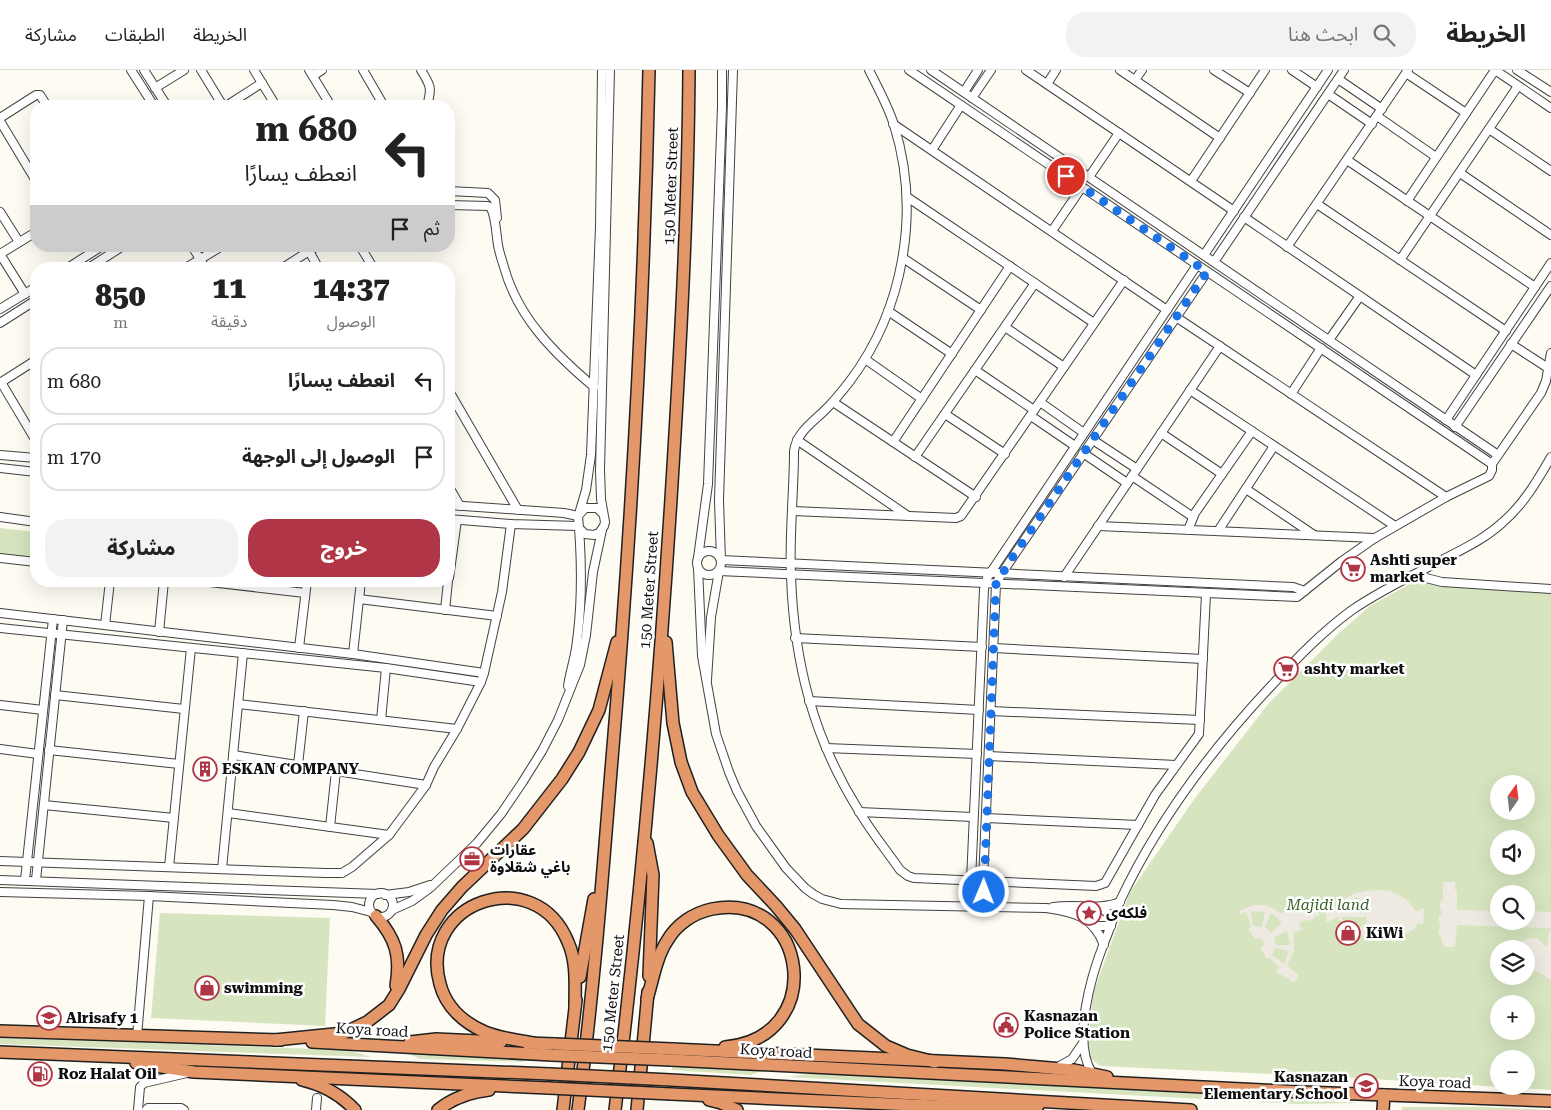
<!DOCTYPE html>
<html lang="ar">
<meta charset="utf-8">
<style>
:root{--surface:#fff;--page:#f2f2f2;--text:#222;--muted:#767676;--line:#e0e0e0;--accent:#b03646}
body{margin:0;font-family:"Roboto Serif","Noto Sans Arabic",serif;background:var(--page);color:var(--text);direction:rtl;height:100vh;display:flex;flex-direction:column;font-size:19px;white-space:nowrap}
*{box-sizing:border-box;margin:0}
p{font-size:16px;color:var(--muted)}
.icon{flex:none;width:28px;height:28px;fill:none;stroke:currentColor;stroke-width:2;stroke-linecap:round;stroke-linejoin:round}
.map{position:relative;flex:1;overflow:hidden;direction:ltr}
.drawer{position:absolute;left:30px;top:192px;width:425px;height:325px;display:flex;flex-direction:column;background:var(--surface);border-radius:20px;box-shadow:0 5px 20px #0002;direction:rtl}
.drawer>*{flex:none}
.banner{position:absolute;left:30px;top:30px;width:425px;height:152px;border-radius:20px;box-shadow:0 5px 20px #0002;direction:rtl;background:#fff;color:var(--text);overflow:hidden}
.needle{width:32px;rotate:14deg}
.tools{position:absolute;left:1490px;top:705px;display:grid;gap:10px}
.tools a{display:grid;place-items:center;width:45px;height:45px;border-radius:50%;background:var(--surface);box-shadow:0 5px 20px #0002;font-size:25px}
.pin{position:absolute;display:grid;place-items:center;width:42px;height:42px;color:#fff;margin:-21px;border:2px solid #fff;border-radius:50%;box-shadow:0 1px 5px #0007}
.me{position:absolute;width:55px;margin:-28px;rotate:1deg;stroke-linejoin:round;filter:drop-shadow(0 0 4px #0008)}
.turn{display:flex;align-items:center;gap:18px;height:105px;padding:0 15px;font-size:22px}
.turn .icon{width:65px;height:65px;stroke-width:2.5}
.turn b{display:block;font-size:35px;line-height:42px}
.then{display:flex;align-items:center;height:48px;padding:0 15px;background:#0003;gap:10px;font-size:19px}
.eta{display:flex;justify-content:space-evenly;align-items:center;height:85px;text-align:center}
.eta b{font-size:30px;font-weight:800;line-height:35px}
.cta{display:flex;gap:10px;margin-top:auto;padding:10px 15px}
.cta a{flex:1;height:58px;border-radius:20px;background:var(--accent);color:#fff;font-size:20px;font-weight:800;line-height:58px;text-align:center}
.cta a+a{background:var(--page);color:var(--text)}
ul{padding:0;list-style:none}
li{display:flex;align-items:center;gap:15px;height:68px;margin:0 10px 8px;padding:0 5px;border:2px solid var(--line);border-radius:20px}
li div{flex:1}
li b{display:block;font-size:19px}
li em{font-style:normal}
header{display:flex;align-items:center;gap:30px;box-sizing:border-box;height:70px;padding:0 25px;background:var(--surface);border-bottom:1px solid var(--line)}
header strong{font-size:24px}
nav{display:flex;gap:28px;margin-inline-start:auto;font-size:18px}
.search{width:350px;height:45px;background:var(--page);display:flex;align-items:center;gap:12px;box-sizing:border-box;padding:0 18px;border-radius:20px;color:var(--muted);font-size:19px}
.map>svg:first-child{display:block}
.green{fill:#d6e5bf;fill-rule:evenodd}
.plaza{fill:#eeeae1;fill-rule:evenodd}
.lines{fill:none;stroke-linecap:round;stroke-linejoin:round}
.minor-casing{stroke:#424242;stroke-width:10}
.highway-casing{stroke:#202020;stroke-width:14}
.minor{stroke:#fff;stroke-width:8}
.highway{stroke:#e4986a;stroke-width:11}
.highway-bridge-casing{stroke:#202020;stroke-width:14;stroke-linecap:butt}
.highway-bridge{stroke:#e4986a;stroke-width:11}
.route{stroke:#1a73e8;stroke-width:9;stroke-dasharray:0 16.2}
.labels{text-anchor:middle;stroke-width:5;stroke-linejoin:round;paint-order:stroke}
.street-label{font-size:15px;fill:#0f0f0f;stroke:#fff}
.poi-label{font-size:15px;font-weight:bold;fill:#0f0f0f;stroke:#fff;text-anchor:start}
.park-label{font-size:15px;font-style:italic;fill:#376026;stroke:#fff}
</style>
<header>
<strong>الخريطة</strong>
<div class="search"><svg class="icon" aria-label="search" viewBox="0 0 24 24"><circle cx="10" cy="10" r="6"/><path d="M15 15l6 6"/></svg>ابحث هنا</div>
<nav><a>الخريطة</a><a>الطبقات</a><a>مشاركة</a></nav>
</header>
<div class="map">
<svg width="1551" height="1040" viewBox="0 0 1551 1040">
<rect width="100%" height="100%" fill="#fefbf3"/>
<!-- green -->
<g class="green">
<polygon points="0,458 36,462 36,489 0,485"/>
<path d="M1417 510 1551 520V1020L1356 1008 1100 996 1087 985 1093 923 1130 822 1195 728 1269 633 1338 564 1370 536ZM1499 714H1526V741H1499ZM1499 769H1526V796H1499ZM1499 824H1526V851H1499ZM1499 879H1526V906H1499ZM1499 934H1526V961H1499ZM1499 989H1526V1016H1499Z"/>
<polygon points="160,843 330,848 325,956 151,948"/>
<polygon points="0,968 348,980 371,987 0,974"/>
<polygon points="405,982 523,988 523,992 420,989"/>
<polygon points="672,996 760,1001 751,1005 672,1000"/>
<polygon points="813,1003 840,1003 1360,1033 1297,1034 788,1007"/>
<polygon points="1402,1037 1484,1037 1551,1040 1402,1040"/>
</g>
<!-- plaza -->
<g class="plaza">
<polygon points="1443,812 1455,812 1455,820 1457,820 1457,840 1499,841 1499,851 1526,851 1526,841 1551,842 1551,858 1457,855 1455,877 1444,877 1440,865 1438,864 1441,853 1439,853 1439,846 1442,845 1439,832 1443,830"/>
<path d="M1380 820 1390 821 1406 829 1416 841 1424 838 1423 855 1418 853 1414 859 1401 867 1389 870H1374L1355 864 1342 854 1338 847 1325 853 1327 847 1325 844 1327 838 1334 841 1341 832 1353 824 1365 821ZM1357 827 1368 840 1366 843 1341 841 1347 831ZM1341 847H1366L1367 852 1356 861 1346 854Z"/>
<path d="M1305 833 1311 834 1316 840 1319 839V846H1316L1312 850 1303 851 1299 853 1302 860 1294 862V881L1287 896 1299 905 1294 913 1286 907 1275 902 1280 898 1270 888 1267 889 1261 879 1264 874 1263 870 1260 868 1255 869 1248 859 1251 857 1246 842 1240 845 1239 841 1254 835H1264L1272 838 1282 844 1288 838 1293 843ZM1254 841 1265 842 1262 857 1253 856 1251 842ZM1271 843 1282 852 1271 863 1265 857ZM1287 861 1290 875H1276L1274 867ZM1275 878 1289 881 1284 894 1272 885Z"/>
<polygon points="1549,862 1551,862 1551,910 1533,899 1532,893 1526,891 1526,879 1519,879 1523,871 1530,868 1538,869 1547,878"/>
</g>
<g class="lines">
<!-- minor casing -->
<g class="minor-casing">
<g id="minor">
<polyline points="131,0 154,36"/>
<polyline points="144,0 167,36"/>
<polyline points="201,0 223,36"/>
<polyline points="254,0 276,36"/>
<polyline points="309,0 331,36"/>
<polyline points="363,0 384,36"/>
<path d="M421 0C431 16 432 18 427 36"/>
<polyline points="733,0 719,430 721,490 1293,517 1305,521"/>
<path d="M869 0C878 18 888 36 894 55 921 141 904 239 850 311 843 320 836 329 828 337 815 351 797 361 794 381 794 423 789 465 791 506 794 592 813 668 859 741 871 762 887 781 900 800L908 806 914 808 1096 816 1105 813 1155 725 1199 664 1206 524"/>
<polyline points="909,0 1492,394"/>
<polyline points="931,0 1498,385"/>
<polyline points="1026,0 1234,141"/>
<polyline points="1120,0 1220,68"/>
<polyline points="1214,0 1250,23"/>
<polyline points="1292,0 1317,17"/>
<polyline points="1495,0 1551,38"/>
<polyline points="1517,0 1551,22"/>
<polyline points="1406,3 1466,43"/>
<polyline points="313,6 322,0"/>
<polyline points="1338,9 1382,39"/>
<polyline points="1135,10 1142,0"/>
<polyline points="1047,14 1056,0"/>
<polyline points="155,18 184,0"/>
<polyline points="964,22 978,0"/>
<polyline points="1328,24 1372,54"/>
<polyline points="972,28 991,0"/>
<polyline points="226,36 262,13"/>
<polyline points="1377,46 1436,87"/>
<polyline points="0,48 36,25 40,25 47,36"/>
<polyline points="0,51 36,111"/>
<polyline points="893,54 1167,240"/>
<polyline points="1489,59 1551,101"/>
<polyline points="932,80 961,35"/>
<polyline points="1347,90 1535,217"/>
<polyline points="1460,103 1551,165"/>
<polyline points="1089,107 1119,63"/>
<polyline points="1191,111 1265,0"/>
<polyline points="449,121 488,123 495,130 497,148"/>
<polyline points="907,127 1094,253"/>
<polyline points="1407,131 1495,0"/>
<polyline points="1317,134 1506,261"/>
<path d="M449 135 488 136 491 138C496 148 496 163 498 175 499 182 502 190 504 197 518 248 555 284 594 317"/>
<polyline points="0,142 19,172"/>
<polyline points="1244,147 1476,305"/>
<polyline points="1052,161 1082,117"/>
<polyline points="192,176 206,199"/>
<polyline points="360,176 374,199"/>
<polyline points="1287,177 1408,0"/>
<polyline points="309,181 319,199"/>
<polyline points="0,184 25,224"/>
<polyline points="0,184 36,162"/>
<polyline points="1204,185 1328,0"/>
<polyline points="903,188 981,240"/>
<polyline points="1400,190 1518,16"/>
<polyline points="1214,192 1344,0"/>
<polyline points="66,199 102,176"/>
<polyline points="87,199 123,176"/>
<polyline points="184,199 222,176"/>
<polyline points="281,199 317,176"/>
<polyline points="0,239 36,217"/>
<polyline points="888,241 952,284"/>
<polyline points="1176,247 1446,427"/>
<polyline points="0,253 36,230"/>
<polyline points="1005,257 1064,297"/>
<polyline points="1329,270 1360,226"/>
<polyline points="1511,274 1548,298"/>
<polyline points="865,289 922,329"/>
<polyline points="975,300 1034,340"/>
<polyline points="1,312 36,371"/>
<polyline points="0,313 36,290"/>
<polyline points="1190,320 1395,456"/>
<polyline points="449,321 518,440"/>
<polyline points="1291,324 1321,278"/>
<polyline points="833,332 976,427"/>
<polyline points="1040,332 1084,363"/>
<polyline points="945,344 1005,384"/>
<polyline points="1031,346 1075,376"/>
<polyline points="1446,350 1551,193"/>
<polyline points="1455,357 1551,216"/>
<polyline points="1161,363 1222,404"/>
<polyline points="797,370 908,446"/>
<polyline points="1093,370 1137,399"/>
<polyline points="893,372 1010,196"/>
<polyline points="1083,383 1127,413"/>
<polyline points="0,385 36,388"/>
<polyline points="915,387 1035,213"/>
<polyline points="0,398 36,402"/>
<polyline points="1132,406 1193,447"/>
<polyline points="449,417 460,436"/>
<polyline points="1246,419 1314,465"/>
<polyline points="449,435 564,443 578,446"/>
<polyline points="793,441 956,448 961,446 1124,210"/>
<polyline points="579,444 586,420 591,385 600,157 602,0"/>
<polyline points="603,444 597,438 585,438 578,446 579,458 585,464 594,465 599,463 604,456 605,452 601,429 600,400 610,0"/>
<polyline points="0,447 36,452"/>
<polyline points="449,449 511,454 578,456"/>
<polyline points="1098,456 1375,468"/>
<polyline points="1188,460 1195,443 1252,361"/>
<polyline points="1218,461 1274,376"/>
<circle cx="709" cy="493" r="12"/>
<polyline points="0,488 36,492"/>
<polyline points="698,488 708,414 722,37 722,0"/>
<path d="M698 498 702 586 716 664 729 702 737 721 756 756 786 798 805 818 813 824 822 829 841 834 1046 838C1074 842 1093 846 1104 875"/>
<polyline points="1414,505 1442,512 1551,519"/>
<polyline points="1064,507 1220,276"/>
<polyline points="449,508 457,450"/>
<polyline points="201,511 305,523"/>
<polyline points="359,529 497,546"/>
<polyline points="445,540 448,511"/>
<polyline points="0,543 353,584 484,603"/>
<polyline points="105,555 110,511"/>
<polyline points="0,558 386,598 481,612"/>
<polyline points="159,562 164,511"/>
<polyline points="795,568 982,577"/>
<polyline points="299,578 307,511"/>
<polyline points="994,578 1203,589"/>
<polyline points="353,584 361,511"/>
<polyline points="707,610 711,547 719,501 1297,527 1342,491 1375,468 1446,427 1489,406 1492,400 1492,394 1541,323 1546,311 1551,283"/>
<path d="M568 616C570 603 574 591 576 578 582 538 582 498 579 458"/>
<polyline points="55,625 184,639"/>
<polyline points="809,631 979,640"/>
<polyline points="238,634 457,659"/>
<polyline points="0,635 43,640"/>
<polyline points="991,641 1200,650"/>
<polyline points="381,650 386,598"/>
<polyline points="826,678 977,684"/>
<polyline points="0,679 38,684"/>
<polyline points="49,680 179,694"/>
<polyline points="233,685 426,715"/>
<polyline points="989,686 1176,695"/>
<polyline points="298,695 304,641"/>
<polyline points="44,735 174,748"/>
<polyline points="859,742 973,747"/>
<polyline points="228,743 389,765"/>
<polyline points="986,748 1138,755"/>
<polyline points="330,757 336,701"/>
<polyline points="0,791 325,803 342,803 352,797 389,765 426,715 434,697 457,659 481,612 484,603 502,522 511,454"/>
<polyline points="169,797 191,578"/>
<polyline points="222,799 243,583"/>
<polyline points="0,810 378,824"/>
<polyline points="25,810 53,549"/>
<polyline points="36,810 63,550"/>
<polyline points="0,822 149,826 333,835 352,837 371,842"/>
<circle cx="381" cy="835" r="12"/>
<polyline points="385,825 409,822 430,815"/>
<polyline points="973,836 971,811 984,519 987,508 1197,195"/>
<polyline points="984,836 983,811 996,514 1002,503 1207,202"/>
<path d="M1053 837C1076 833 1099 841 1120 832"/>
<polyline points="392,840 412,831 430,818 477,773 501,744 522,713 542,681 558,650 580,595 586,565 593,502 602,460"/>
<polyline points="1111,856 1093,856 1094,844 1100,837 1114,848"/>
<polyline points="137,966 149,826"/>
<polyline points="1056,998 1072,989 1083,973"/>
<path d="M1092 1003C1072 971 1091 906 1104 873 1110 859 1114 845 1120 831 1158 750 1211 680 1272 615 1297 588 1322 562 1352 540 1381 520 1413 505 1444 489 1465 478 1486 468 1503 452 1524 434 1537 411 1551 387"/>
<polyline points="138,1040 140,1017 144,1013 187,1003"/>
<polyline points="146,1040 148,1038 181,1038 184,1040"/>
<polyline points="316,1040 317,1028"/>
</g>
</g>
<!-- highway casing -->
<g class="highway-casing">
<g id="highway">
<polyline points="666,572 673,653 681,692 692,722 718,765 747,805 776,836 795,859 858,954 886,976 907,985 935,992"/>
<polyline points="647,773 653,805 649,906"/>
<path d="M376 846C396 869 401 886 396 916"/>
<polyline points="580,907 594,829"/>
<path d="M647 929C653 910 656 888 667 871 676 855 693 843 712 839 808 820 829 968 725 977"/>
<polyline points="0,961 281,970"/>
<polyline points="275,970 344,963 367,952 389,935 399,919 426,865 442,840 462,817 523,759 562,709 579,682 599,640 617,572"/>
<polyline points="312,972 552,985"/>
<polyline points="410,972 436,969 501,972"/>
<polyline points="527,973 555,974"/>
<path d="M533 973C517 970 500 968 485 962 464 953 446 937 440 914 417 832 535 791 568 872 577 892 575 914 575 936"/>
<polyline points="672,979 1005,994 1074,1000 1107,1007"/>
<polyline points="0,982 550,1004"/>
<polyline points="671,990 1302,1022 1551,1031"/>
<polyline points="136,993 194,1002 549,1018"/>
<path d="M302 1010C323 1015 340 1024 355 1040"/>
<polyline points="671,1010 1191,1040"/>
<polyline points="671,1024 1001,1039 1038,1036"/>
<polyline points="709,1030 721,1033 737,1040"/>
<path d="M438 1040C454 1027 470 1022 489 1020"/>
<polyline points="563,1040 576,930"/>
<path d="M578 1040C593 927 602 814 611 701 631 468 644 234 649 0"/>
<path d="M615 1040C640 837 658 633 671 429 680 286 688 143 689 0"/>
<polyline points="637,1040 648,922"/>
<polyline points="1383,1040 1384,1025"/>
</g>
</g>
<!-- minor -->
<use href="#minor" class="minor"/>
<!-- highway -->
<use href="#highway" class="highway"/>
<!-- highway-bridge casing -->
<g class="highway-bridge-casing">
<g id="highway-bridge">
<polyline points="555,974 672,979"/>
<polyline points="552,985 671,990"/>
<polyline points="550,1004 671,1010"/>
<polyline points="549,1018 671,1024"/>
</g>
</g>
<!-- highway-bridge -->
<use href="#highway-bridge" class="highway-bridge"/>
</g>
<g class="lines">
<!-- route -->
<polyline class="route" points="984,822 996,514 1012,488 1207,202 1066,106"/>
</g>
<!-- icons -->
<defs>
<g id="supermarket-ring" transform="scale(1.25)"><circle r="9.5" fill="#fff" stroke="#b03646" stroke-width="1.5"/><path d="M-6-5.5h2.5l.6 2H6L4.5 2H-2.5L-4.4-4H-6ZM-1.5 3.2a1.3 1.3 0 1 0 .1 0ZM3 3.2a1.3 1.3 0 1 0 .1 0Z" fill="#b03646"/></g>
<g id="building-ring" transform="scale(1.25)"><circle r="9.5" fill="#fff" stroke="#b03646" stroke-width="1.5"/><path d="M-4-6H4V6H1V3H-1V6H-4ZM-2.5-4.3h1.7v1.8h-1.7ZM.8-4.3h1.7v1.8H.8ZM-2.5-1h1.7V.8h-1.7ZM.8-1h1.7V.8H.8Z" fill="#b03646"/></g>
<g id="office-ring" transform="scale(1.25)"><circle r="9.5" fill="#fff" stroke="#b03646" stroke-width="1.5"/><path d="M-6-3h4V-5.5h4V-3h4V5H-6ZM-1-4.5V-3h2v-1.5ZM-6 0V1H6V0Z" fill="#b03646"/></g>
<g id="sight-ring" transform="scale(1.25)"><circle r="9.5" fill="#fff" stroke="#b03646" stroke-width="1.5"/><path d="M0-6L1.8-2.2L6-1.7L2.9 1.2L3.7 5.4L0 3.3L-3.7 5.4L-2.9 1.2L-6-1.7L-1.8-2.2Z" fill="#b03646"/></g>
<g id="shop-ring" transform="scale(1.25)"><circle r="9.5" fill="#fff" stroke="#b03646" stroke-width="1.5"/><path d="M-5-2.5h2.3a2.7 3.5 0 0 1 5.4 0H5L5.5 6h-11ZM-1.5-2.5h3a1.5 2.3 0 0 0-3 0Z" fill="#b03646"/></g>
<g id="school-ring" transform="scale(1.25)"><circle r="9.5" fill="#fff" stroke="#b03646" stroke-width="1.5"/><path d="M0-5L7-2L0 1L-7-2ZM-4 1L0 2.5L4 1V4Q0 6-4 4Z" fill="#b03646"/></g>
<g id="civic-ring" transform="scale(1.25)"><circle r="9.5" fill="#fff" stroke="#b03646" stroke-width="1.5"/><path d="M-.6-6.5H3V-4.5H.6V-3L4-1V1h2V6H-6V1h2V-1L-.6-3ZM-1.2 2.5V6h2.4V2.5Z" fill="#b03646"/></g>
<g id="fuel-ring" transform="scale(1.25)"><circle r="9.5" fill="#fff" stroke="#b03646" stroke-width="1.5"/><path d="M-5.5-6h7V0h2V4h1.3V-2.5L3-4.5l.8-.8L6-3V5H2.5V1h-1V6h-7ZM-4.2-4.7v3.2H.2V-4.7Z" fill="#b03646"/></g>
</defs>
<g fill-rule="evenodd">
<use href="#supermarket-ring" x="1353" y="499"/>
<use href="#supermarket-ring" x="1286" y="599"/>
<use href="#building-ring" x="205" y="699"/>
<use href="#office-ring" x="472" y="789"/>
<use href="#sight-ring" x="1089" y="843"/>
<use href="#shop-ring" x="1348" y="863"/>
<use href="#shop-ring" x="207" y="918"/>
<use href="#school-ring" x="49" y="948"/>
<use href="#civic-ring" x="1006" y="955"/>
<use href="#fuel-ring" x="40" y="1004"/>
<use href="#school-ring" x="1366" y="1016"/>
</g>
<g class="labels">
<!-- street labels -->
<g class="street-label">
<text transform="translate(671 116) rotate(-88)" y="5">150 Meter Street</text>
<text transform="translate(649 520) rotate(-86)" y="5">150 Meter Street</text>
<text transform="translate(613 923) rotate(-84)" y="5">150 Meter Street</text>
<text transform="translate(372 960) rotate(3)" y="5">Koya road</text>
<text transform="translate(776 981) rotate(3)" y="5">Koya road</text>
<text transform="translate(1435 1012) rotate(2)" y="5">Koya road</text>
</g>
<!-- poi labels -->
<g class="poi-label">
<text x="1370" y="495">Ashti super<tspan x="1370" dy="17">market</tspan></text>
<text x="1304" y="604">ashty market</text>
<text x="222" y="704">ESKAN COMPANY</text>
<text x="490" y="785">عقارات<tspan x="490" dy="17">باغي شقلاوة</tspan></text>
<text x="1106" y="848">فلکەی</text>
<text x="1366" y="868">KiWi</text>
<text x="224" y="923">swimming</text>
<text x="1024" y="951">Kasnazan<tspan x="1024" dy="17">Police Station</tspan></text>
<text x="66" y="953">Alrisafy 1</text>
<text x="58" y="1009">Roz Halat Oil</text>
<text x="1348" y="1012" text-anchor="end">Kasnazan<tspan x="1348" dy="17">Elementary School</tspan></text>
</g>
<!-- park labels -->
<g class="park-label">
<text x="1328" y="840">Majidi land</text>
</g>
</g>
</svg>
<div class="tools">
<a><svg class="needle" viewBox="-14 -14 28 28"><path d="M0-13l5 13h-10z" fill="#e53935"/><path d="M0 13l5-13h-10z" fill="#767676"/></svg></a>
<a><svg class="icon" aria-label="sound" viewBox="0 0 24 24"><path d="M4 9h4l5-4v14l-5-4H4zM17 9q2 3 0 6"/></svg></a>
<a><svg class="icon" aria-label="search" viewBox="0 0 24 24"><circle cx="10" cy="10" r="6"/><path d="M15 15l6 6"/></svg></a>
<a><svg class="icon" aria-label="layers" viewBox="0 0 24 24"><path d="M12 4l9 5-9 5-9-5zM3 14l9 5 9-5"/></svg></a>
<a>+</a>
<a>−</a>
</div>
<div class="pin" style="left:1066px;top:106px;background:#d93025"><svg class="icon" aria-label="arrive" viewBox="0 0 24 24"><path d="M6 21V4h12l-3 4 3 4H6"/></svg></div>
<svg class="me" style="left:984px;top:822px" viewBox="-20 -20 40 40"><circle r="17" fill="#1a73e8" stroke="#fff" stroke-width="3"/><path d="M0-11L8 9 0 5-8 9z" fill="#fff"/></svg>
<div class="banner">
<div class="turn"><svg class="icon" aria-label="left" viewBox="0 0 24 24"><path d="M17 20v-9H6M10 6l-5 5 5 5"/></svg><div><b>680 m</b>انعطف يسارًا</div></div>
<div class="then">ثم<svg class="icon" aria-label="arrive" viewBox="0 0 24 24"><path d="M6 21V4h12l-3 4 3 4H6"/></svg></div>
</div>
<section class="drawer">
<div class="eta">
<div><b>14:37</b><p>الوصول</p></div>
<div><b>11</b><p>دقيقة</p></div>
<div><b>850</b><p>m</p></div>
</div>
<ul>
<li><svg class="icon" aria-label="left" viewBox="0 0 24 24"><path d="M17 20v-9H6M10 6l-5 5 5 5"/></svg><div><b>انعطف يسارًا</b></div><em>680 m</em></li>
<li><svg class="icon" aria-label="arrive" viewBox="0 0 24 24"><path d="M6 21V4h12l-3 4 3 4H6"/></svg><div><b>الوصول إلى الوجهة</b></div><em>170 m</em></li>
</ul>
<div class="cta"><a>خروج</a><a>مشاركة</a></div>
</section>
</div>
